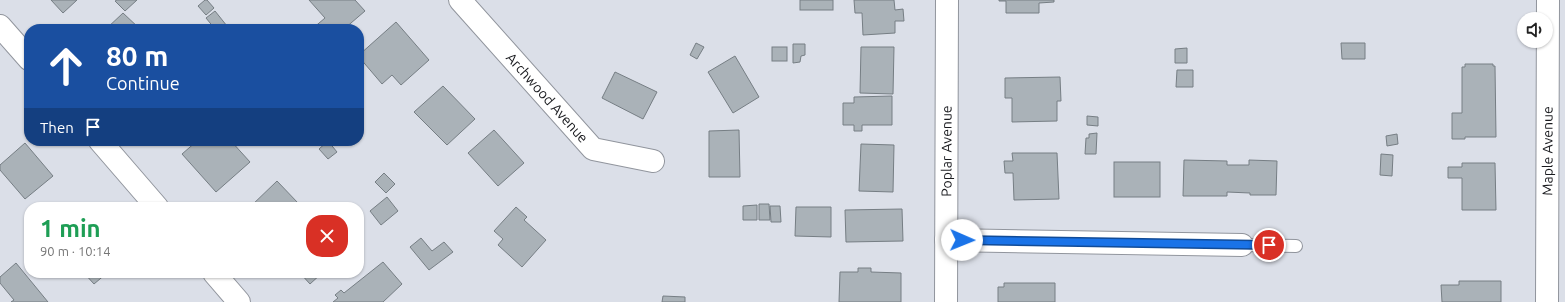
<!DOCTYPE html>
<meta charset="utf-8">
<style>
:root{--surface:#fff;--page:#f2f2f2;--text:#222;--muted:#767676}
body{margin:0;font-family:Ubuntu,sans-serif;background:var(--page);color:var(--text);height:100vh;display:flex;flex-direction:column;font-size:15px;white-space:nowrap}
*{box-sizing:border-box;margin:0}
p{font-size:13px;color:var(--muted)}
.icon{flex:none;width:22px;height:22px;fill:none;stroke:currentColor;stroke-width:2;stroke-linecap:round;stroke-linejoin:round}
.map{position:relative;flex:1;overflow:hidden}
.panel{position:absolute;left:24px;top:202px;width:340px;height:76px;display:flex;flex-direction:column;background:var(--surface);border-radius:16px;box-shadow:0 1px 3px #0004}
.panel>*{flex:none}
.banner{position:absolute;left:24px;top:24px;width:340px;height:122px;border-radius:16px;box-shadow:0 1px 3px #0004;background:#1a4fa0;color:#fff;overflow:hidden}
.fabs{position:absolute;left:1517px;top:12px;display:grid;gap:8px}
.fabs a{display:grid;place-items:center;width:36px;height:36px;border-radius:50%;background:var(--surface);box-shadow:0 1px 3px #0004;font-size:20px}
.pin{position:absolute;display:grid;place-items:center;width:34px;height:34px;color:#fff;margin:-17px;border:2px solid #fff;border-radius:50%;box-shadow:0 1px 4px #0007}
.me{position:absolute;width:44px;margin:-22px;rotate:91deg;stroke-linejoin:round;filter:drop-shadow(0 0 3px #0008)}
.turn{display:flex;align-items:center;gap:14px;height:84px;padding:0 16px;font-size:18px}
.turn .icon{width:52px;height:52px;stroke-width:2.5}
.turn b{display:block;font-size:28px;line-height:34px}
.then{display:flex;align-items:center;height:38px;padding:0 16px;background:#0003;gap:8px;font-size:15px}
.round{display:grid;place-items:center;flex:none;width:42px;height:42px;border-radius:16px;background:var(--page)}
.overview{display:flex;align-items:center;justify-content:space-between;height:68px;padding:0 16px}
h1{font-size:24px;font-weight:700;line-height:30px;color:#1e9e55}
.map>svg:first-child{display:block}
.building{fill:#aab2b8;stroke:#767e84}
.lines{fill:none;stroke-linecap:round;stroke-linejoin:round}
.service-casing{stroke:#91959d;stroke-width:14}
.minor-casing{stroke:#91959d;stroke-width:24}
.service{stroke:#fff;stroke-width:12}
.minor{stroke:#fff;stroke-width:22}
.route-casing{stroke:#114b97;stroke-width:10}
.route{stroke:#1a73e8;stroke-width:7}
.labels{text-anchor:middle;stroke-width:3.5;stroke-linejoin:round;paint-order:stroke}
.street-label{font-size:14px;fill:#191a1e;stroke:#dbdfe8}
</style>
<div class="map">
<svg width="1565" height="302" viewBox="0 0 1565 302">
<rect width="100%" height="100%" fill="#dbdfe8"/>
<!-- building -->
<g class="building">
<polygon points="51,0 77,0 63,13"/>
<polygon points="117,0 137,0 125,11 115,1"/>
<polygon points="205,0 207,0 214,8 206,15 198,6"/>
<polygon points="309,0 355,0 365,11 344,29 312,29 325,18"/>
<rect x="800" y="0" width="33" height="10"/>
<polygon points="854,0 894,0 895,10 903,9 904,21 895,21 895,33 863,35 862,13 855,13"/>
<polygon points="999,0 1054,0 1054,2 1039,3 1039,13 1006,13 1006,1 999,1"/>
<polygon points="215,11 227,26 223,29 215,29 206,18"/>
<polygon points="123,13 140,29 106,29"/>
<polygon points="396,22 429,60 401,85 392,75 382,84 359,57 359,55"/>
<polygon points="696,43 704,47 697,59 690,55"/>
<polygon points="1341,43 1365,43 1365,59 1342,59"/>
<polygon points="793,44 805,44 805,55 801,56 800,62 793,63"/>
<rect x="772" y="47" width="15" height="14"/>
<polygon points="861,47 894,47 893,94 860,93"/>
<polygon points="1187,48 1187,63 1175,63 1175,49"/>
<polygon points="735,56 759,97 733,113 708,72"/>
<polygon points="1465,64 1493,64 1493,66 1495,66 1496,137 1465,137 1465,139 1452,139 1452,113 1462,113 1462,67 1465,67"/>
<polygon points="1177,70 1193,70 1193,87 1176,87"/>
<polygon points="615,72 657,92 643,119 602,98"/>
<polygon points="1060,77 1061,101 1057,101 1057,121 1012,122 1012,98 1005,98 1005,78"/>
<polygon points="443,86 475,119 447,145 414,112"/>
<polygon points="892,96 892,125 862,125 862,131 854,131 854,125 843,125 843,103 854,103 854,97"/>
<polygon points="1087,116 1098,117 1098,126 1087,125"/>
<polygon points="494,130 524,163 498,186 468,153"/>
<polygon points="739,130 740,177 709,177 709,131"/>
<polygon points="1097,133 1096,154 1085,154 1086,138 1089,138 1089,134"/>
<polygon points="1397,134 1398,144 1387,146 1386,136"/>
<polygon points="197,141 231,141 250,162 216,192 182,154"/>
<polygon points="328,141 337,152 328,159 319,149"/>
<polygon points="25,143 53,176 25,199 0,170 0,165"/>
<polygon points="861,144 894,145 893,192 859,191"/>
<polygon points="1012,153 1057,153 1059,199 1014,200 1013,173 1005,173 1004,161 1013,161"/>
<polygon points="1381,154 1393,155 1392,176 1380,175"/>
<polygon points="1184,160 1227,161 1227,165 1249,165 1249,160 1277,161 1276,195 1250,195 1250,193 1227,192 1227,196 1183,196"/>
<rect x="1114" y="162" width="46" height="35"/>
<polygon points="1462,163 1495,163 1496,210 1462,210 1462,178 1448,178 1448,167 1462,167"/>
<polygon points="384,173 395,184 386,193 375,182"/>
<polygon points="277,181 298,203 294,207 250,207"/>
<polygon points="387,197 398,211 381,225 370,211"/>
<polygon points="759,204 769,204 770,220 759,220"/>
<polygon points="757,205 757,220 743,220 743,206"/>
<polygon points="770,206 780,206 781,222 771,222"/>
<polygon points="516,207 527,217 524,220 546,240 522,267 498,245 503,239 494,231"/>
<polygon points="796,207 831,207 831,237 795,236"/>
<polygon points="902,209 903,241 846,242 845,210"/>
<polygon points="421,238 432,251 444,242 453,252 429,270 410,247"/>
<polygon points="383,262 402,284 383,302 333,302 338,298 335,295 341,290 344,293"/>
<polygon points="16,263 48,302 11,302 14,300 0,283 0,277"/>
<polygon points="858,268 871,268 871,272 901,273 901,302 839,302 840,272 858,272"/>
<polygon points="84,273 107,273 94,284"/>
<polygon points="300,273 322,273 310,284"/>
<polygon points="1459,281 1501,281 1501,302 1442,302 1441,285 1459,285"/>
<polygon points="1004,283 1055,283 1055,302 998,302 998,287 1004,287"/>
<polygon points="663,296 685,297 685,302 662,302"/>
</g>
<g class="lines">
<!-- service casing -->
<g class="service-casing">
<polyline id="service" points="1242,245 1296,246"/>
</g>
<!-- minor casing -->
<g class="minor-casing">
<g id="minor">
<path id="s1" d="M460 0 593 149 653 161"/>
<polyline points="0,26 29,59"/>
<polyline points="100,141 157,207"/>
<polyline points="946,240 1242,245"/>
<polyline points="214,273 239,302"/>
<path id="s2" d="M946 302 947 0"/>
<path id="s3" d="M1547 302 1548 0"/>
</g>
</g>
<!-- service -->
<use href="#service" class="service"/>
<!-- minor -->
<use href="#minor" class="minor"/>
</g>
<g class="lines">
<!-- route casing -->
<g class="route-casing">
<polyline id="route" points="962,240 1269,245"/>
</g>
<!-- route -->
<use href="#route" class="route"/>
</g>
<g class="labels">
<!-- street labels -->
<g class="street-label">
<text dy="5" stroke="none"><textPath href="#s1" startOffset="131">Archwood Avenue</textPath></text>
<text dy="5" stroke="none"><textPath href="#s2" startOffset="151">Poplar Avenue</textPath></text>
<text dy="5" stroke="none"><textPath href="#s3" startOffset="151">Maple Avenue</textPath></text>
</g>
</g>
</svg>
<div class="fabs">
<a><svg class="icon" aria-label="sound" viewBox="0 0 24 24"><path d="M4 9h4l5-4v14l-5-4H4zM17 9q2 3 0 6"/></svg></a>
</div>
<div class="pin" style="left:1269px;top:245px;background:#d93025"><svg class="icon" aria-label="arrive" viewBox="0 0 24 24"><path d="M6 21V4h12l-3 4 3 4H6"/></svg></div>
<svg class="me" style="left:962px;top:240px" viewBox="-20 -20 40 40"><circle r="19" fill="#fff"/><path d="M0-13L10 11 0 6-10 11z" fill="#1a73e8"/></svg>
<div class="banner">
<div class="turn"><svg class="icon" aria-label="ahead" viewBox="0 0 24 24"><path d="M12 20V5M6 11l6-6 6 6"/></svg><div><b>80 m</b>Continue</div></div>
<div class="then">Then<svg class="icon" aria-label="arrive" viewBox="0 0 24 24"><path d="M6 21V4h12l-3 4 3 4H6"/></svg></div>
</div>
<section class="panel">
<div class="overview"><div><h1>1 min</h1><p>90 m · 10:14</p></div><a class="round" style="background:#d93025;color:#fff"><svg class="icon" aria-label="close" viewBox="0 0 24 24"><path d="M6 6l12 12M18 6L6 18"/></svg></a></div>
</section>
</div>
